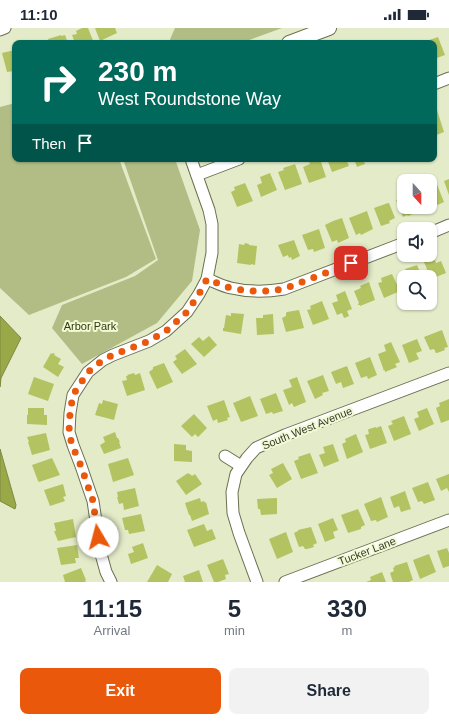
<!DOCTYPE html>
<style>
:root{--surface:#fff;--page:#f2f2f3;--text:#1f2937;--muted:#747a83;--accent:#ea580c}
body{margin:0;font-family:Arial,sans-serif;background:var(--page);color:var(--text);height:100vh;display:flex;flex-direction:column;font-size:15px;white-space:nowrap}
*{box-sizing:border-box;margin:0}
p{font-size:13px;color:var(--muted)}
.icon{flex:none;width:22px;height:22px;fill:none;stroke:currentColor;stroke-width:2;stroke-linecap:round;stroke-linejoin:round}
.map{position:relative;height:554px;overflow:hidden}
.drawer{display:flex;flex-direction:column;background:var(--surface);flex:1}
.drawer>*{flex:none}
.banner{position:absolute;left:12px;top:12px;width:425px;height:122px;border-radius:8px;box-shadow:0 1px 3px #0004;background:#00695c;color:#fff;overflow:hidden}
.needle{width:26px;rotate:159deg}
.tools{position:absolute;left:397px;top:146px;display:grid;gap:8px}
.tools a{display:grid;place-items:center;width:40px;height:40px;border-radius:8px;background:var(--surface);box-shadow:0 1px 3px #0004;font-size:20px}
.pin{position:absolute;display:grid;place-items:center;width:34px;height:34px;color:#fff;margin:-17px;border-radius:8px;box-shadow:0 2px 6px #0006}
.me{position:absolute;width:44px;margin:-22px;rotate:352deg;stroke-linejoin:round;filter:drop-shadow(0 0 3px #0008)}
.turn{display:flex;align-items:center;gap:14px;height:84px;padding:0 20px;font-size:18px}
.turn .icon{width:52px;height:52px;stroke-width:2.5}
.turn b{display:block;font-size:28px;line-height:34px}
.then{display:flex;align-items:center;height:38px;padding:0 20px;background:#0003;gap:8px;font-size:15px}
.eta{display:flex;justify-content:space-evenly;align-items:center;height:68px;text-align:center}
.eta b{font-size:24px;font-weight:800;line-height:28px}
.cta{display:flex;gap:8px;margin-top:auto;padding:8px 20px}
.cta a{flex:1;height:46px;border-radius:8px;background:var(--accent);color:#fff;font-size:16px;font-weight:800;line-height:46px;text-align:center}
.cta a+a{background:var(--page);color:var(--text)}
.status{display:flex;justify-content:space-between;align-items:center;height:28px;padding:0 20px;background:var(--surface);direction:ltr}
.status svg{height:11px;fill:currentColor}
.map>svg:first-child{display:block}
.green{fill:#b2bd85}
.water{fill:#9aa948;stroke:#7d8840}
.building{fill:#b3c362}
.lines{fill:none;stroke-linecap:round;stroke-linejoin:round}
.minor-casing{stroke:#6a7051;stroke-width:13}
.tertiary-casing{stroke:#6a7051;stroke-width:16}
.minor{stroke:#fff;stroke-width:11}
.tertiary{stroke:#fff;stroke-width:14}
.route{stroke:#ea580c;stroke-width:7;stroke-dasharray:0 12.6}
.labels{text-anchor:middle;stroke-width:4;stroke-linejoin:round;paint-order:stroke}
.park-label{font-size:11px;fill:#32380f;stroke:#f1f9d5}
.street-label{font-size:11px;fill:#393b2d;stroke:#f1f9d5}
</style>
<div class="status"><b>11:10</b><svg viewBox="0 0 49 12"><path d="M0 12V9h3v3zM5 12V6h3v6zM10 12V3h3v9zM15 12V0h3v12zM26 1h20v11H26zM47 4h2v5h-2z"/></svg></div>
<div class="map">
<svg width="449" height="554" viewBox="0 0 449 554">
<rect width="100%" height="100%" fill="#e4ebc8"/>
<!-- green -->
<g class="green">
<polygon points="175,0 282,0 241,15 169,15 171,9"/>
<polygon points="15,75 15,131 119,131 156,231 126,249 29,287 0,260 0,79"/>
<polygon points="123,131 175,131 200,202 192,253 157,295 82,336 52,300 62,277 135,248 158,232"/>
</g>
<!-- water -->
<g class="water">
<polygon points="0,288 21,310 1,350 0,359"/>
<polygon points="0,421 16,477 15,481 0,473"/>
</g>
<!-- building -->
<g class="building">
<polygon points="82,0 88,0 94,15 75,15 72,7 77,6 76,3"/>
<polygon points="95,0 115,0 117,5 100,13"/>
<polygon points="61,7 61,8 65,7 68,15 49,15 48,11"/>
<polygon points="438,9 445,27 434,31 434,15 421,15"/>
<polygon points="15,22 15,46 14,46 14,43 7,44 2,25"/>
<polygon points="437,82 444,104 434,108 434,83"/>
<polygon points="308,131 320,131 326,149 309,155 303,139 310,136"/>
<polygon points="327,131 346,131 349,138 332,144"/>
<polygon points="354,131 363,131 365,136 357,139"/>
<polygon points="295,136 302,156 285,162 278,144 284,142 283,140"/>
<polygon points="270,145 277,162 261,169 257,157 262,155 260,149"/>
<polygon points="449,151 449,167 444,153"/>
<polygon points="436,154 444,174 433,179 432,176 430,177 430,156"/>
<polygon points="245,155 253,173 237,179 231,164 235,162 234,159"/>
<polygon points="404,169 404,179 420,179 419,180 420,183 408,188 407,187 403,189 396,172"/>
<polygon points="388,175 389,175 395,190 389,193 390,195 381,198 374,180"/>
<polygon points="367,183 373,201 361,207 360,205 356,207 349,190"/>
<polygon points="342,190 349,210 338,215 337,212 332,214 325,197 333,193"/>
<polygon points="319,201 325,220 314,224 313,221 308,222 302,207"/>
<polygon points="294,212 300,228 292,232 291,229 289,230 288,227 283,229 278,217"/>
<polygon points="245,215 249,216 249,217 257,218 255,237 251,236 251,237 237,235 239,216 244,217"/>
<polygon points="434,230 436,235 441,233 446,245 431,251 424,234"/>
<polygon points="417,237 422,249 404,249 404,253 401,245 406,243 405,241"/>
<polygon points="392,246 400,263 384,270 378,255 382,254 381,250"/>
<polygon points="369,254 375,272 360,278 360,277 358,277 358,276 359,275 354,263 361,260 360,258"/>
<polygon points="345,263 352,281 347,283 349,288 344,290 342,285 337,287 332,275 338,273 336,267"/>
<polygon points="322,273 329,291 313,297 307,282 311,281 310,278"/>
<polygon points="299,282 304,300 286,304 282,290 286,288 286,285 287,284"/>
<polygon points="231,285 244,286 241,306 223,303 223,300 224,300 226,287 231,288"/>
<polygon points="273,286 274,306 257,307 256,290 263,290 263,287"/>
<polygon points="442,302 448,319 444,320 445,322 437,325 436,325 434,321 430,322 424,309"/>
<polygon points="209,308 217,317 204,329 191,316 199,309 203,313"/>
<polygon points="417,311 422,323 416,325 419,331 409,335 402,317"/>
<polygon points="391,314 400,334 395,336 397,339 385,344 385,342 384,343 378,326 386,323 384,317"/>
<polygon points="185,321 197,336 182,346 173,334 177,331 175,328"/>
<polygon points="51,325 52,326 53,325 55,326 54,327 61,331 58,336 64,339 58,349 43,339"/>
<polygon points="370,329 377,347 368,351 367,348 361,350 355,335"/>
<polygon points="164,335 173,354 157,361 149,344 153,341 153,339"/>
<polygon points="347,338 354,356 343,360 341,354 336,356 331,344"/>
<polygon points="134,345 135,347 140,345 145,362 127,368 122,353 127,352 126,348 128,348 127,347"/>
<polygon points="323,347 329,363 322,365 323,367 315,371 307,353"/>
<polygon points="34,349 54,356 48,373 28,366"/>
<polygon points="297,349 306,374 294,379 292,375 289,377 283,362 292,359 289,352"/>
<polygon points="276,365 283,383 273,386 272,384 266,386 260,371"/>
<polygon points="250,368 258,388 241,394 233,375"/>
<polygon points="449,371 449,392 441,395 436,380 440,378 439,375"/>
<polygon points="103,372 118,376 114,392 95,387 99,375 102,376"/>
<polygon points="224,372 230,389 227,390 228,392 218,395 217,391 213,393 207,378"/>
<polygon points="28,380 44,380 44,387 47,387 47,397 27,396 27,387 28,387"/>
<polygon points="427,380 434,396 419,403 414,391 419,389 417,384"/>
<polygon points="194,386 207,400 198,409 195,406 192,409 181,398"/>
<polygon points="404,388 411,406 394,413 388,398 393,396 391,393"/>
<polygon points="381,398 387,415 370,421 365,407 369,406 368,402 369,401 376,399 376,400"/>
<polygon points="115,404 117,410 118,410 120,414 119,414 121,420 104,426 100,417 105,414 103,409"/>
<polygon points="46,405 50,422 32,427 28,414 29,414 27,409"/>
<polygon points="356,406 363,424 347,431 342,416 346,414 345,411"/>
<polygon points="174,416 186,417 186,422 192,423 192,434 174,433"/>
<polygon points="333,416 339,433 324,439 319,427 325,425 323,419"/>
<polygon points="310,425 318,445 301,451 294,433 299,431 298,429"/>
<polygon points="52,430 60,447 39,454 38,453 32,437"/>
<polygon points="128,430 134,447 113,454 108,436"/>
<polygon points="283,435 292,451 277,460 269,447 273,445 271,441"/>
<polygon points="188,445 189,446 190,446 192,448 195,446 202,456 186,467 176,453"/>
<polygon points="449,446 449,464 447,460 441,463 436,451"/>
<polygon points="428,454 435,472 424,476 422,473 418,474 412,460"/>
<polygon points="63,456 66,468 63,469 65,473 50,478 44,462"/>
<polygon points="135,460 139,478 124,482 123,475 119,476 117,469 118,469 117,464"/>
<polygon points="405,463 411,481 401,484 399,478 394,480 390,469"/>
<polygon points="381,469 388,489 377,494 376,492 371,493 364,476"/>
<polygon points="200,470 201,474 204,473 205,475 206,474 209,486 192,493 190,487 189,487 185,475"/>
<polygon points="277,470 277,486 261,487 260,481 258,481 257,471"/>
<polygon points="358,481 365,497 361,499 361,501 348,505 341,487"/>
<polygon points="141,486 145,503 129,506 128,502 125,502 122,490"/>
<polygon points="333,490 338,502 333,504 335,510 325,514 318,496"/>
<polygon points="73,491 76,509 58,513 54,503 56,503 54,495"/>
<polygon points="204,496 207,503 212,501 216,511 194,519 187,502"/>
<polygon points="311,499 317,515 313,517 314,519 307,521 305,521 303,518 299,519 294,505 298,503 298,502"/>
<polygon points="286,504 293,524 277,531 269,511"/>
<polygon points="143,515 148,530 131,536 128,526 134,524 132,519"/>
<polygon points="77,517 79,530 75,530 76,535 61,537 57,520"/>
<polygon points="447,520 449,525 449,538 443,540 437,523"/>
<polygon points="429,526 436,544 420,551 413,532"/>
<polygon points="223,531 229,546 225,547 226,551 218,554 214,554 207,537"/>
<polygon points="407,534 413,552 409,554 393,554 390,545 394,543 393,540 395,539 394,538"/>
<polygon points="157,537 172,546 168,554 147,554"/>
<polygon points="81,540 86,552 85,552 86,554 65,554 63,547"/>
<polygon points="199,542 203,554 185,554 183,548"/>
<polygon points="382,544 386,554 366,554 371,552 370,549"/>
</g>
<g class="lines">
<!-- minor casing -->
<g class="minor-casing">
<g id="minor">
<polyline points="0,2 5,0"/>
<polyline points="434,56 449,50"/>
<polyline points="197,147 239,131"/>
<polyline points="430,205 449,197"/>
<path d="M207 251C215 254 222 258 231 260 248 264 266 264 284 261L404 215"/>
<polyline points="225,428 241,438"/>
<polyline points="111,554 106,544 99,519 97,500 93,473 81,438 73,417 69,404 70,385 73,367 88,344 103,332 113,327 149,313 166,303 187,284 199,266 207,251 212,225 212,196 209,182 191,131"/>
<polyline points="257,554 239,505 233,485 232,464 236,446 247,430 256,420 285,407 449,345"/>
<polyline points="285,554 449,492"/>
</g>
</g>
<!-- tertiary casing -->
<g class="tertiary-casing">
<polyline id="tertiary" points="289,15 329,0"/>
</g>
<!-- minor -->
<use href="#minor" class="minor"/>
<!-- tertiary -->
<use href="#tertiary" class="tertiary"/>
</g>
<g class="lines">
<!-- route -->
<polyline class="route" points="98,509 93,473 81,438 72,417 69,404 70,385 73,367 88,344 103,332 113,327 149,313 166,303 187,284 199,266 207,251 230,260 249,263 270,263 284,261 351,235"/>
</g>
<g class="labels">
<!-- park labels -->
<g class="park-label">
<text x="90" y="302">Arbor Park</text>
</g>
<!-- street labels -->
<g class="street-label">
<text transform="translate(307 400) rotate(-22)" y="4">South West Avenue</text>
<text transform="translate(367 523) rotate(-21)" y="4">Tucker Lane</text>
</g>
</g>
</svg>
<div class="tools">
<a><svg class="needle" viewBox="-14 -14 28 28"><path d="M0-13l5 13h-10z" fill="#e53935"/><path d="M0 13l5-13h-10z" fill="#747a83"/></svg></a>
<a><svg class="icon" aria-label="sound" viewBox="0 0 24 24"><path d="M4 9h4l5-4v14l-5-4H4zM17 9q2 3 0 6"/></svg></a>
<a><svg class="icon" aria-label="search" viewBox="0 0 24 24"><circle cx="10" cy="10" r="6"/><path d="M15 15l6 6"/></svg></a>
</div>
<div class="pin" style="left:351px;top:235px;background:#d93025"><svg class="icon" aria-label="arrive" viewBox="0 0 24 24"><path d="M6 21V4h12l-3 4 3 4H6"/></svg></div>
<svg class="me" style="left:98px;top:509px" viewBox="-20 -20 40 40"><circle r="19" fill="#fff"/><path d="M0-13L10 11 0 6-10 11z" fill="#ea580c"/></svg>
<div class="banner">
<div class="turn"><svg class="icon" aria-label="right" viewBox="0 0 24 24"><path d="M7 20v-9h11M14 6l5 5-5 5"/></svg><div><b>230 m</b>West Roundstone Way</div></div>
<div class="then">Then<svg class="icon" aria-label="arrive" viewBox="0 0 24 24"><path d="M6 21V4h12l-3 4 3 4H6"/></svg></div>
</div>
</div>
<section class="drawer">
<div class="eta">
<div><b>11:15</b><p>Arrival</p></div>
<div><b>5</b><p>min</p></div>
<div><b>330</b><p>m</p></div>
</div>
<div class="cta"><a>Exit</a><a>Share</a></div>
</section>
